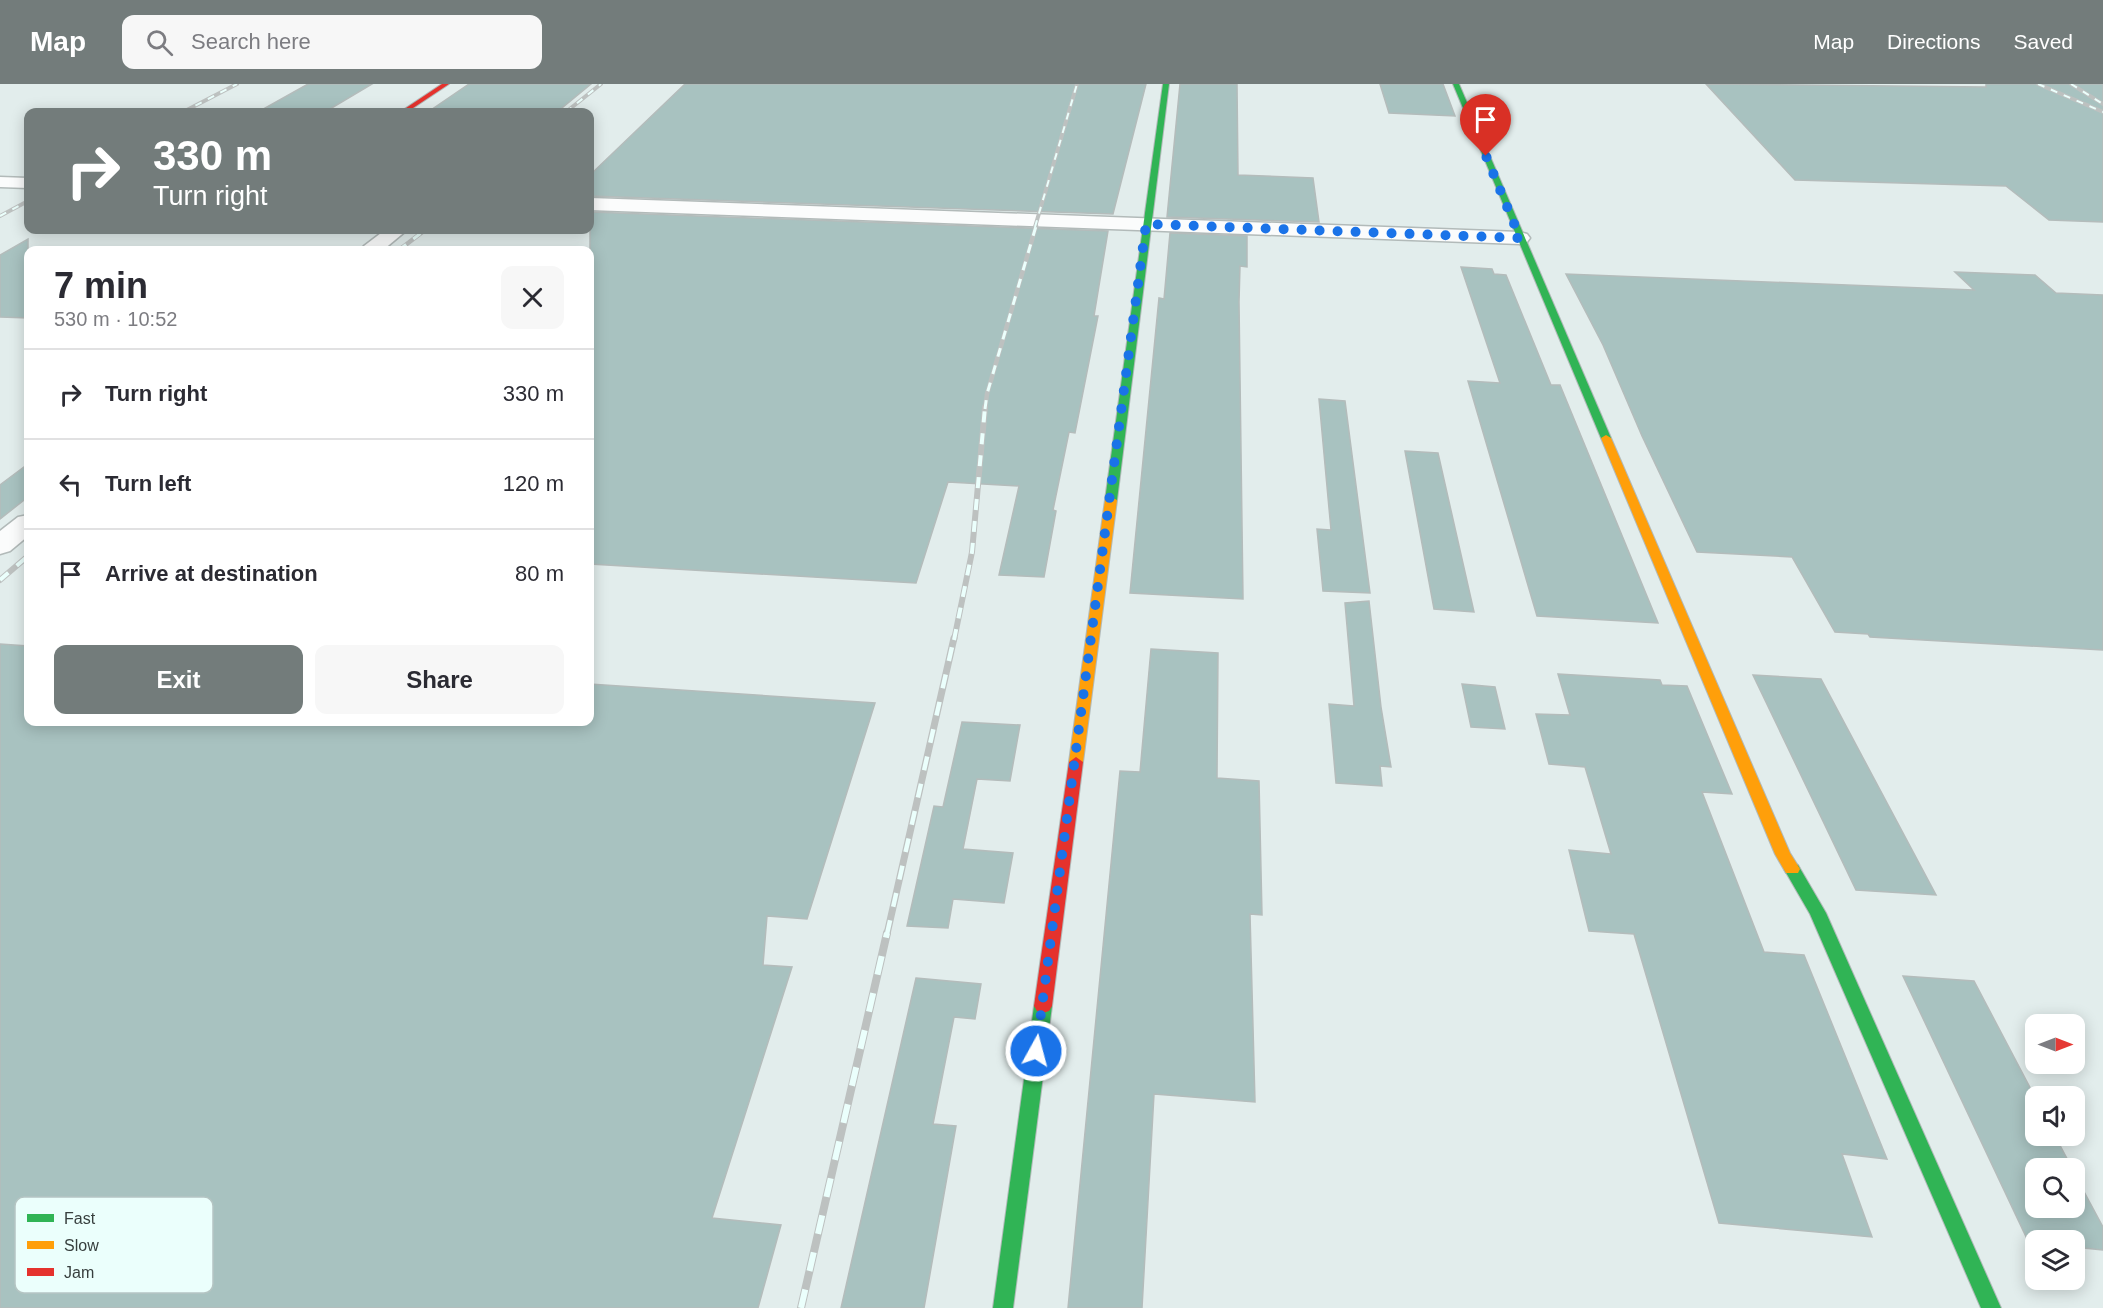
<!DOCTYPE html>
<meta charset="utf-8">
<style>
:root{--surface:#fff;--page:#f7f7f7;--text:#2b2b33;--muted:#7c7c81;--line:#e1e1e2;--accent:#737c7b}
body{margin:0;font-family:Arial,sans-serif;background:var(--page);color:var(--text);height:100vh;display:flex;flex-direction:column;font-size:22px;white-space:nowrap}
*{box-sizing:border-box;margin:0}
p{font-size:20px;color:var(--muted)}
.icon{flex:none;width:33px;height:33px;fill:none;stroke:currentColor;stroke-width:2;stroke-linecap:round;stroke-linejoin:round}
.map{position:relative;flex:1;overflow:hidden}
.drawer{position:absolute;left:24px;top:162px;width:570px;height:480px;display:flex;flex-direction:column;background:var(--surface);border-radius:12px;box-shadow:0 3px 15px #0003}
.drawer>*{flex:none}
.hud{position:absolute;left:24px;top:24px;width:570px;height:126px;border-radius:12px;box-shadow:0 3px 15px #0003;background:#737c7b;color:#fff;overflow:hidden}
.needle{width:39px;rotate:90deg}
.controls{position:absolute;left:2025px;top:930px;display:grid;gap:12px}
.controls a{display:grid;place-items:center;width:60px;height:60px;border-radius:12px;background:var(--surface);box-shadow:0 3px 15px #0003;font-size:30px}
.pin{position:absolute;display:grid;place-items:center;width:51px;height:51px;color:#fff;margin:-62px -26px;border-radius:50% 50% 50% 0;rotate:-45deg;box-shadow:0 0 6px #0007}
.pin .icon{rotate:45deg}
.me{position:absolute;width:66px;margin:-33px;rotate:7deg;stroke-linejoin:round;filter:drop-shadow(0 0 4px #0008)}
.turn{display:flex;align-items:center;gap:21px;height:126px;padding:0 30px;font-size:27px}
.turn .icon{width:78px;height:78px;stroke-width:2.5}
.turn b{display:block;font-size:42px;line-height:51px}
.round{display:grid;place-items:center;flex:none;width:63px;height:63px;border-radius:12px;background:var(--page)}
.summary{display:flex;align-items:center;justify-content:space-between;height:102px;padding:0 30px}
h1{font-size:36px;font-weight:800;line-height:45px}
.button{display:flex;gap:12px;margin-top:auto;padding:12px 30px}
.button a{flex:1;height:69px;border-radius:12px;background:var(--accent);color:#fff;font-size:24px;font-weight:800;line-height:69px;text-align:center}
.button a+a{background:var(--page);color:var(--text)}
ul{padding:0;list-style:none}
li{display:flex;align-items:center;gap:18px;height:90px;padding:0 30px;border-top:2px solid var(--line)}
li div{flex:1}
li b{display:block;font-size:22px}
li em{font-style:normal}
header{display:flex;align-items:center;gap:36px;box-sizing:border-box;height:84px;padding:0 30px;background:var(--accent);color:#fff}
header strong{font-size:28px}
nav{display:flex;gap:33px;margin-inline-start:auto;font-size:21px}
.search{width:420px;height:54px;background:var(--page);display:flex;align-items:center;gap:15px;box-sizing:border-box;padding:0 21px;border-radius:12px;color:var(--muted);font-size:22px}
.map>svg:first-child{display:block}
.building{fill:#a8c2c0;stroke:#b4bcbb;stroke-width:1.5}
.lines{fill:none;stroke-linecap:round;stroke-linejoin:round}
.street-casing{stroke:#b2bab9;stroke-width:3}
.fast-casing{stroke:#b2bab9;stroke-width:2}
.slow-casing{stroke:#b2bab9;stroke-width:2}
.jam-casing{stroke:#b2bab9;stroke-width:2}
.street{fill:#fbfcfc;fill-rule:evenodd}
.fast{fill:#30b455;fill-rule:evenodd}
.slow{fill:#ff9f0a;fill-rule:evenodd}
.jam{fill:#e5322d;fill-rule:evenodd}
.rail-far4-casing{stroke:#bdc1c0;stroke-width:4}
.rail-far3-casing{stroke:#bdc1c0;stroke-width:4.5}
.rail-far2-casing{stroke:#bdc1c0;stroke-width:6}
.rail-far1-casing{stroke:#bdc1c0;stroke-width:7}
.rail-casing{stroke:#bdc1c0;stroke-width:8}
.rail-far4{stroke:#ebfffc;stroke-width:2;stroke-dasharray:7;stroke-linecap:butt}
.rail-far3{stroke:#ebfffc;stroke-width:3;stroke-dasharray:9;stroke-linecap:butt}
.rail-far2{stroke:#ebfffc;stroke-width:4;stroke-dasharray:11;stroke-linecap:butt}
.rail-far1{stroke:#ebfffc;stroke-width:4.5;stroke-dasharray:14;stroke-linecap:butt}
.rail{stroke:#ebfffc;stroke-width:6;stroke-dasharray:19;stroke-linecap:butt}
.route{stroke:#1a73e8;stroke-width:10;stroke-dasharray:0 18}
.key{fill:#ebfffc;stroke:#b5c5c3;stroke-width:1.5}
.key-label{font-size:16px;fill:#373f3e}
</style>
<header>
<strong>Map</strong>
<div class="search"><svg class="icon" aria-label="search" viewBox="0 0 24 24"><circle cx="10" cy="10" r="6"/><path d="M15 15l6 6"/></svg>Search here</div>
<nav><a>Map</a><a>Directions</a><a>Saved</a></nav>
</header>
<div class="map">
<svg width="2103" height="1224" viewBox="0 0 2103 1224">
<rect width="100%" height="100%" fill="#e2edec"/>
<!-- building -->
<g class="building">
<polygon points="308,0 372,0 325,28 258,28"/>
<polygon points="469,0 591,0 557,28 428,28"/>
<polygon points="685,0 1146,0 1113,130 590,112 590,91"/>
<polygon points="1180,0 1237,0 1238,91 1313,94 1319,138 1167,133"/>
<polygon points="1380,0 1443,0 1455,32 1389,29"/>
<polygon points="1706,0 1986,3 1986,0 2103,0 2103,138 2049,136 2006,102 1795,96"/>
<polygon points="590,128 1108,147 1094,232 1098,232 1075,349 1069,348 1053,426 1056,427 1044,493 999,491 1019,402 948,398 916,499 590,480"/>
<polygon points="1170,149 1247,152 1247,183 1240,182 1239,218 1243,515 1130,509 1159,214 1164,215"/>
<polygon points="28,155 28,234 0,233 0,171"/>
<polygon points="1461,183 1492,185 1494,190 1506,191 1551,301 1560,301 1658,539 1537,532 1468,297 1500,299"/>
<polygon points="1955,188 2035,191 2056,209 2103,211 2103,566 1870,553 1868,550 1835,548 1792,473 1697,468 1642,352 1603,261 1566,190 1974,206"/>
<polygon points="1319,315 1345,317 1370,509 1323,507 1317,445 1331,446"/>
<polygon points="1405,367 1438,369 1474,528 1434,525"/>
<polygon points="28,380 28,413 0,435 0,401"/>
<polygon points="1369,517 1381,623 1391,683 1380,682 1382,702 1336,699 1329,620 1354,622 1345,519"/>
<polygon points="0,560 28,562 28,638 590,638 590,600 875,619 807,835 767,832 763,881 792,883 712,1134 781,1141 758,1224 0,1224"/>
<polygon points="1151,565 1218,569 1217,694 1259,697 1262,831 1250,830 1255,1018 1154,1010 1142,1224 1068,1224 1120,687 1140,688"/>
<polygon points="1558,590 1660,596 1662,601 1687,602 1732,710 1702,708 1764,868 1804,871 1887,1075 1842,1070 1872,1153 1719,1139 1634,850 1589,847 1569,766 1611,770 1585,683 1549,680 1536,630 1570,631"/>
<polygon points="1753,591 1821,595 1936,811 1856,806"/>
<polygon points="1462,600 1495,603 1505,645 1471,643"/>
<polygon points="962,638 1020,641 1010,697 977,695 963,765 1013,769 1004,819 953,815 948,844 907,842 934,722 943,723"/>
<polygon points="1903,892 1974,897 2036,1015 2036,1052 2055,1052 2072,1084 2036,1084 2036,1124 2074,1124 2074,1089 2103,1143 2103,1166 2074,1163 2074,1156 2036,1156 2036,1160 2029,1159"/>
<polygon points="916,894 981,900 975,935 954,933 933,1040 956,1042 924,1224 841,1224"/>
</g>
<g class="lines">
<!-- street casing -->
<g class="street-casing">
<g id="street">
<polygon points="0,93 28,94 28,104 0,103"/>
<polygon points="590,114 1520,148 1527,150 1530,154 1527,158 1520,160 590,126"/>
<polygon points="385,146 407,146 383,166 361,166 364,162"/>
<polygon points="28,431 28,452 10,467 0,470 0,447 18,433"/>
</g>
</g>
<!-- fast casing -->
<g class="fast-casing">
<g id="fast">
<polygon points="1163,0 1169,0 1117,416 1111,419 1105,416"/>
<polygon points="1453,0 1459,0 1611,354 1610,356 1606,357 1601,354"/>
<polygon points="1792,779 1798,781 1826,829 2001,1224 1981,1224 1810,830 1784,785 1786,781"/>
<polygon points="1043,915 1049,917 1052,922 1013,1224 993,1224 1034,922 1037,917"/>
</g>
</g>
<!-- slow casing -->
<g class="slow-casing">
<g id="slow">
<polygon points="1606,351 1611,354 1790,769 1800,785 1798,789 1786,789 1775,770 1601,354"/>
<polygon points="1111,413 1117,416 1083,678 1076,683 1069,678 1105,416"/>
</g>
</g>
<!-- jam casing -->
<g class="jam-casing">
<g id="jam">
<polygon points="442,0 449,0 407,28 400,28"/>
<polygon points="1076,673 1083,678 1052,922 1049,927 1043,929 1037,927 1034,922 1069,678"/>
</g>
</g>
<!-- street -->
<use href="#street" class="street"/>
<!-- fast -->
<use href="#fast" class="fast"/>
<!-- slow -->
<use href="#slow" class="slow"/>
<!-- jam -->
<use href="#jam" class="jam"/>
<!-- rail-far4 casing -->
<g class="rail-far4-casing">
<g id="rail-far4">
<polyline points="2038,0 2103,28"/>
<polyline points="2071,0 2103,20"/>
<polyline points="183,28 237,0"/>
<polyline points="566,28 601,0"/>
<polyline points="0,132 28,117"/>
<polyline points="1035,143 1077,0"/>
</g>
</g>
<!-- rail-far3 casing -->
<g class="rail-far3-casing">
<g id="rail-far3">
<polyline points="399,166 425,146"/>
<polyline points="985,325 987,310 1036,142"/>
</g>
</g>
<!-- rail-far2 casing -->
<g class="rail-far2-casing">
<g id="rail-far2">
<polyline points="0,496 28,472"/>
<polyline points="954,556 972,468 985,323"/>
</g>
</g>
<!-- rail-far1 casing -->
<g class="rail-far1-casing">
<polyline id="rail-far1" points="887,850 954,554"/>
</g>
<!-- rail casing -->
<g class="rail-casing">
<polyline id="rail" points="801,1224 887,849"/>
</g>
<!-- rail-far4 -->
<use href="#rail-far4" class="rail-far4"/>
<!-- rail-far3 -->
<use href="#rail-far3" class="rail-far3"/>
<!-- rail-far2 -->
<use href="#rail-far2" class="rail-far2"/>
<!-- rail-far1 -->
<use href="#rail-far1" class="rail-far1"/>
<!-- rail -->
<use href="#rail" class="rail"/>
</g>
<g class="lines">
<!-- route -->
<polyline class="route" points="1036,967 1146,140 1520,154 1486,72"/>
</g>
<!-- legend -->
<rect x="15" y="1113" width="198" height="96" rx="9" class="key"/>
<rect x="27" y="1130" width="27" height="8" fill="#30b455"/>
<rect x="27" y="1157" width="27" height="8" fill="#ff9f0a"/>
<rect x="27" y="1184" width="27" height="8" fill="#e5322d"/>
<g class="key-label">
<text x="64" y="1140">Fast</text>
<text x="64" y="1167">Slow</text>
<text x="64" y="1194">Jam</text>
</g>
</svg>
<div class="controls">
<a><svg class="needle" viewBox="-14 -14 28 28"><path d="M0-13l5 13h-10z" fill="#e53935"/><path d="M0 13l5-13h-10z" fill="#7c7c81"/></svg></a>
<a><svg class="icon" aria-label="sound" viewBox="0 0 24 24"><path d="M4 9h4l5-4v14l-5-4H4zM17 9q2 3 0 6"/></svg></a>
<a><svg class="icon" aria-label="search" viewBox="0 0 24 24"><circle cx="10" cy="10" r="6"/><path d="M15 15l6 6"/></svg></a>
<a><svg class="icon" aria-label="layers" viewBox="0 0 24 24"><path d="M12 4l9 5-9 5-9-5zM3 14l9 5 9-5"/></svg></a>
</div>
<div class="pin" style="left:1486px;top:72px;background:#d93025"><svg class="icon" aria-label="arrive" viewBox="0 0 24 24"><path d="M6 21V4h12l-3 4 3 4H6"/></svg></div>
<svg class="me" style="left:1036px;top:967px" viewBox="-20 -20 40 40"><circle r="17" fill="#1a73e8" stroke="#fff" stroke-width="3"/><path d="M0-11L8 9 0 5-8 9z" fill="#fff"/></svg>
<div class="hud">
<div class="turn"><svg class="icon" aria-label="right" viewBox="0 0 24 24"><path d="M7 20v-9h11M14 6l5 5-5 5"/></svg><div><b>330 m</b>Turn right</div></div>
</div>
<section class="drawer">
<div class="summary"><div><h1>7 min</h1><p>530 m · 10:52</p></div><a class="round"><svg class="icon" aria-label="close" viewBox="0 0 24 24"><path d="M6 6l12 12M18 6L6 18"/></svg></a></div>
<ul>
<li><svg class="icon" aria-label="right" viewBox="0 0 24 24"><path d="M7 20v-9h11M14 6l5 5-5 5"/></svg><div><b>Turn right</b></div><em>330 m</em></li>
<li><svg class="icon" aria-label="left" viewBox="0 0 24 24"><path d="M17 20v-9H6M10 6l-5 5 5 5"/></svg><div><b>Turn left</b></div><em>120 m</em></li>
<li><svg class="icon" aria-label="arrive" viewBox="0 0 24 24"><path d="M6 21V4h12l-3 4 3 4H6"/></svg><div><b>Arrive at destination</b></div><em>80 m</em></li>
</ul>
<div class="button"><a>Exit</a><a>Share</a></div>
</section>
</div>
